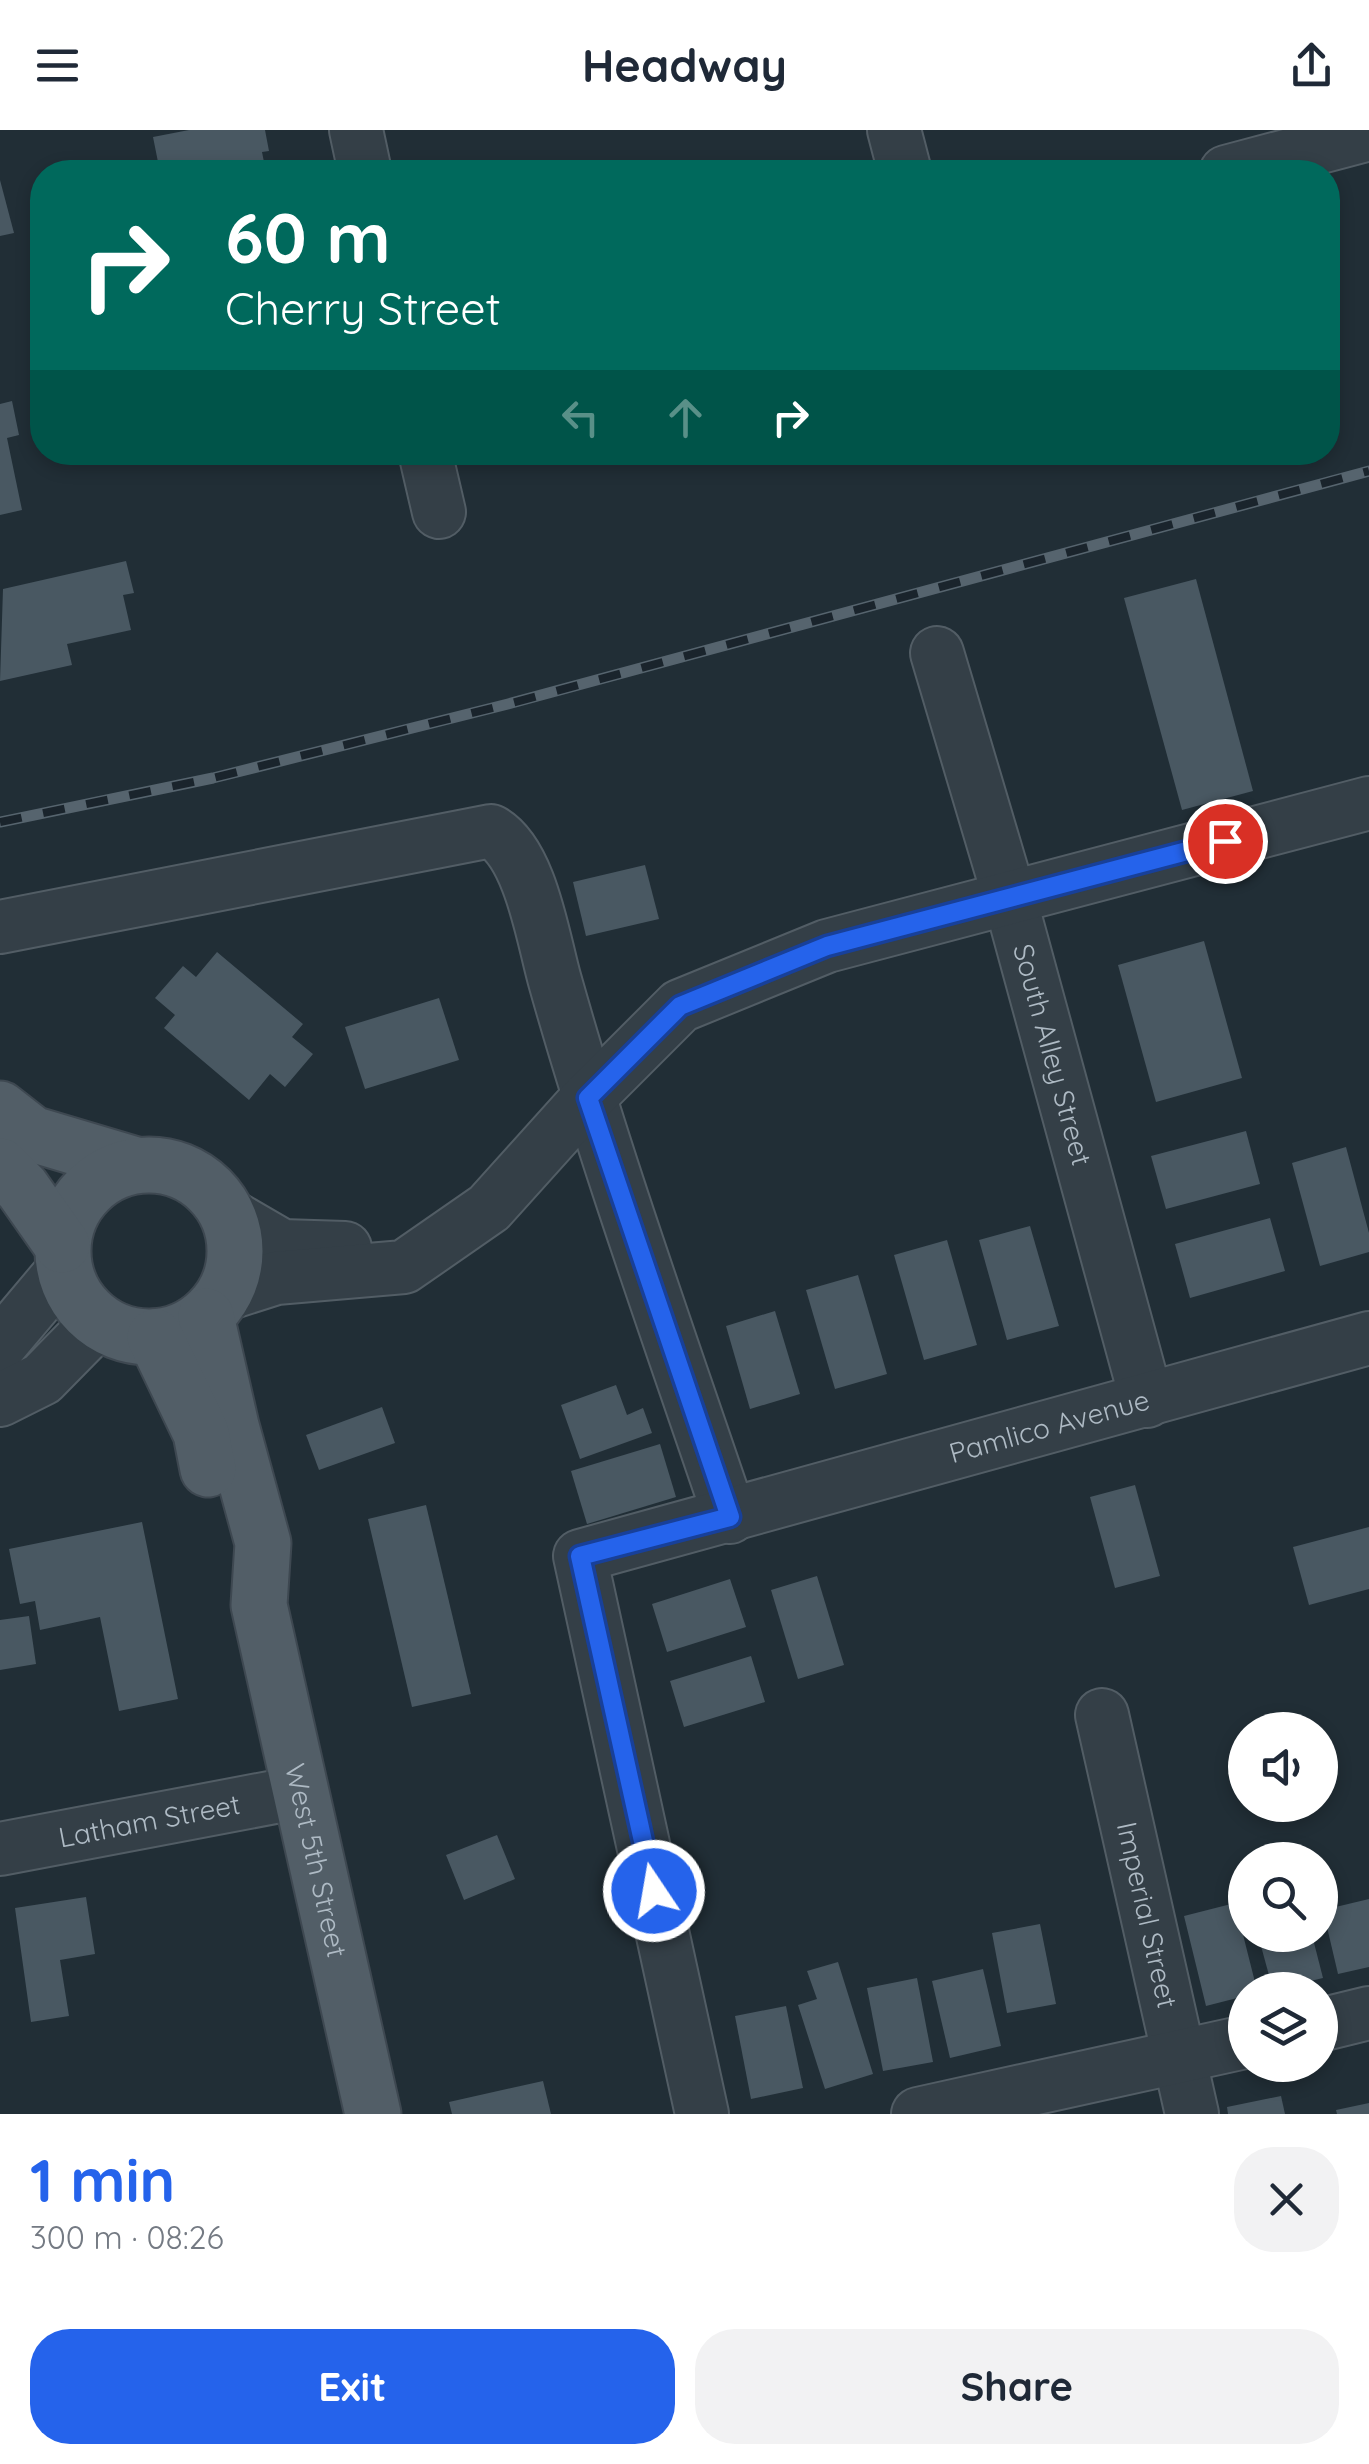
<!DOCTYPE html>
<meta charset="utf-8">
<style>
:root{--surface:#fff;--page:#f2f2f3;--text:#1f2937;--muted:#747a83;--accent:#2563eb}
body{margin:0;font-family:Quicksand,sans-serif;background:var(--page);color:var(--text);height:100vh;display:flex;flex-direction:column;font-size:38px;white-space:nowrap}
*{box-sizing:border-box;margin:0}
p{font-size:32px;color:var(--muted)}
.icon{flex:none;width:55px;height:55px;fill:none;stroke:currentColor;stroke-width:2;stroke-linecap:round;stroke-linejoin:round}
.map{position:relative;height:1984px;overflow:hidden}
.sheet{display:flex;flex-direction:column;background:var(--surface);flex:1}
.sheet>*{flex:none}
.top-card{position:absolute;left:30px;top:30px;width:1310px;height:305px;border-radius:40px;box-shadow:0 5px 15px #0003;background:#00695c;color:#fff;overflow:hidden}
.buttons{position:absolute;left:1228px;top:1582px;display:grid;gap:20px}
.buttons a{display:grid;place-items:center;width:110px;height:110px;border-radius:50%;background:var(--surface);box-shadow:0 5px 15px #0003;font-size:50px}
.pin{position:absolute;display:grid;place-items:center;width:85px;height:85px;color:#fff;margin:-42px;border:5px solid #fff;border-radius:50%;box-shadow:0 2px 10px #0007}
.me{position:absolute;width:110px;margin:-55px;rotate:348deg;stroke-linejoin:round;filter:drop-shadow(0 0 8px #0008)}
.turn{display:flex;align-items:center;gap:35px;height:210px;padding:0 30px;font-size:45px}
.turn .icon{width:130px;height:130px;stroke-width:2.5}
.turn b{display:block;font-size:70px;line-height:85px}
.lanes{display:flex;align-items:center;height:95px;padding:0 30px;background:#0003;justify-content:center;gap:50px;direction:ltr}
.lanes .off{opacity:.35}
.round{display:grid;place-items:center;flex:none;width:105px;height:105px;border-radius:40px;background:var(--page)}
.head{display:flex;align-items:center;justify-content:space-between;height:170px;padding:0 30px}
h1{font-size:60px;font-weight:700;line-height:75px;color:var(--accent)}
.primary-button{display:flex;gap:20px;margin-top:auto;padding:20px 30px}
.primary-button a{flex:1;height:115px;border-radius:40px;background:var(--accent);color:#fff;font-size:40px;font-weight:700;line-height:115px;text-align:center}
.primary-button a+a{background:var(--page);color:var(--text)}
header{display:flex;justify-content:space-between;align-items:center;height:130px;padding:0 30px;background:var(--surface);font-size:45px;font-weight:700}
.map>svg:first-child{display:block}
.building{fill:#495862}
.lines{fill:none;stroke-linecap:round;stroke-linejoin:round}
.minor-casing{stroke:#525d65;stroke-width:56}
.major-casing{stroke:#3e4851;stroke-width:59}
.minor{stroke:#343f47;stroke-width:52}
.major{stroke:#525e67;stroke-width:55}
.rail-casing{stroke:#56646e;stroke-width:11}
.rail{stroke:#1a242c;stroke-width:8;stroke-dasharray:22;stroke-linecap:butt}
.route-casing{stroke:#184099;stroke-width:25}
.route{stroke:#2563eb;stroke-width:18}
.labels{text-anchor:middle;stroke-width:8;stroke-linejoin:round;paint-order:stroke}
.street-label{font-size:28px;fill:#aebac4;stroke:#1a242c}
</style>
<header><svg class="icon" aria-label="menu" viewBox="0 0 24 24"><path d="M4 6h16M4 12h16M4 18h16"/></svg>Headway<svg class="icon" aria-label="share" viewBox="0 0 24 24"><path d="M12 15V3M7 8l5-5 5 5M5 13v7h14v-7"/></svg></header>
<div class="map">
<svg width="1369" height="1984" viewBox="0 0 1369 1984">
<rect width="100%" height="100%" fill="#212e36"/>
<!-- building -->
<g class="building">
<polygon points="189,0 265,0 269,21 262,22 266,42 160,42 153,7"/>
<polygon points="0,50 14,103 0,106"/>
<polygon points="12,271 19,305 7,308 22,380 0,385 0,274"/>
<polygon points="126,431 134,463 123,465 131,500 67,514 72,535 0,551 3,459"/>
<polygon points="1196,449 1253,661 1182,680 1124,468"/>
<polygon points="645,735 659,789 586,806 573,752"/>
<polygon points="1204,811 1242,948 1156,972 1118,835"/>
<polygon points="217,822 303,894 292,907 313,924 285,957 270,944 249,970 164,898 175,885 155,868 183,836 196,847"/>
<polygon points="439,868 459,930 365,959 345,897"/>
<polygon points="1246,1001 1260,1054 1166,1079 1151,1026"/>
<polygon points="1346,1017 1369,1103 1369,1122 1320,1136 1292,1033"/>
<polygon points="1270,1088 1285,1141 1190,1168 1175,1114"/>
<polygon points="1030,1096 1059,1196 1007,1210 979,1110"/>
<polygon points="947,1110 977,1215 924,1230 894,1125"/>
<polygon points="858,1145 887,1244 835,1259 806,1160"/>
<polygon points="775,1181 800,1264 750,1279 726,1196"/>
<polygon points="616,1255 627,1285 643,1278 652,1303 580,1329 561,1275"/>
<polygon points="382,1277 395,1313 319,1340 306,1305"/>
<polygon points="660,1314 676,1367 587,1394 571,1341"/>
<polygon points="1135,1355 1160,1446 1115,1458 1090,1367"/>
<polygon points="426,1375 471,1564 412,1577 368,1389"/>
<polygon points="142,1392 178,1569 119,1581 100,1487 40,1500 35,1471 20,1474 9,1419"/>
<polygon points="1369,1397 1369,1459 1309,1475 1293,1417"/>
<polygon points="817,1446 844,1535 798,1549 771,1460"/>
<polygon points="730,1449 746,1497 667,1522 652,1474"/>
<polygon points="29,1486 36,1534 0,1540 0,1490"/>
<polygon points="751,1526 765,1572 684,1597 670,1551"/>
<polygon points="497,1705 515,1749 464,1770 446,1725"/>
<polygon points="86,1767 95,1824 60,1830 69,1886 31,1892 15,1778"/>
<polygon points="1369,1769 1369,1837 1338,1844 1323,1780"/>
<polygon points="1235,1773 1257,1860 1245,1860 1245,1866 1206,1876 1184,1786"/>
<polygon points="1040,1794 1056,1874 1007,1883 992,1803"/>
<polygon points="1258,1805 1312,1805 1323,1848 1273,1860"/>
<polygon points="838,1832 873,1944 825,1959 798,1875 817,1869 807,1841"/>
<polygon points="983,1839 1001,1916 950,1928 932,1851"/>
<polygon points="917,1848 933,1932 883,1941 867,1858"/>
<polygon points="786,1876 803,1958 751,1969 735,1886"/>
<polygon points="543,1951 551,1984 452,1984 449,1972"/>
<polygon points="1281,1966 1285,1984 1228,1984 1227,1977"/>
<polygon points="1369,1973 1369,1984 1337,1984 1336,1980"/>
</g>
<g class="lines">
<!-- minor casing -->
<g class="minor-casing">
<g id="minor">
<polyline points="356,0 365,42"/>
<polyline points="894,0 905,42"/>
<polyline points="1226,42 1369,4"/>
<polyline points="425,322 439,382"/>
<path id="s1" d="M937 523 1010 769 1147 1271"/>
<path d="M0 797 491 701C531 723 543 809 555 851 606 1032 670 1209 730 1387"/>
<polyline points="227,1084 282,1116 345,1118"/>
<polyline points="223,1165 276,1148 404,1137 489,1078 588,968 680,876 827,816 1369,673"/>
<polyline points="0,1215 64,1139"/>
<polyline points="0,1270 42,1249 99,1191"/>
<path id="s2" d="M1102 1585 1192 1984"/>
<path id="s3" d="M0 1719 301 1662"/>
<polyline points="1320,1895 1369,1883"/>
<path id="s4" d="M702 1984 580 1426 1369 1208"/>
<polyline points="918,1984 1245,1912"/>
</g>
</g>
<!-- major casing -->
<g class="major-casing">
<g id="major">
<polyline points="0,979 32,1004 136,1035"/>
<circle cx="149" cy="1121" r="86"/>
<polyline points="0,1036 22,1058 62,1115"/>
<path id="s5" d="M206 1186 231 1296 263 1413 259 1475 373 1984"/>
<polyline points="155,1207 201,1303 208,1339"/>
</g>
</g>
<!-- minor -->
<use href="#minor" class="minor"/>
<!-- major -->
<use href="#major" class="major"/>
<!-- rail casing -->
<g class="rail-casing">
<polyline id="rail" points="0,692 213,648 508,574 1369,341"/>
</g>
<!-- rail -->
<use href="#rail" class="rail"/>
</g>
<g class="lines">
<!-- route casing -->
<g class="route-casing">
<polyline id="route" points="654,1761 580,1426 730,1387 588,968 680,876 827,816 1225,711"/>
</g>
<!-- route -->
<use href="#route" class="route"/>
</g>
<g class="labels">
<!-- street labels -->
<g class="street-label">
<text dy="10" stroke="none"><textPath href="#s1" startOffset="418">South Alley Street</textPath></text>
<text dy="10" stroke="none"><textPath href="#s4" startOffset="1058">Pamlico Avenue</textPath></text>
<text dy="10" stroke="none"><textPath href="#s3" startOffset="152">Latham Street</textPath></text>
<text dy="10" stroke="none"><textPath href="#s5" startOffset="558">West 5th Street</textPath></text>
<text dy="10" stroke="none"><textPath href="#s2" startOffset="205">Imperial Street</textPath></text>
</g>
</g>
</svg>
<div class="buttons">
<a><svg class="icon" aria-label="sound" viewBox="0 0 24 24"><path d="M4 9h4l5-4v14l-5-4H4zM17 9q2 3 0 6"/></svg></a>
<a><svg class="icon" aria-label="search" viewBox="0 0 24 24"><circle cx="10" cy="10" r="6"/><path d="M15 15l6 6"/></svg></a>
<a><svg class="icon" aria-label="layers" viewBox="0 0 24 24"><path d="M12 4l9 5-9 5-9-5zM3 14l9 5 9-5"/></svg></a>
</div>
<div class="pin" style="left:1225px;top:711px;background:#d93025"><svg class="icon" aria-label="arrive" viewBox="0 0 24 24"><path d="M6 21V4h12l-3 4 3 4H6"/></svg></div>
<svg class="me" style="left:654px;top:1761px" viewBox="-20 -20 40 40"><circle r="17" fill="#2563eb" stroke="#fff" stroke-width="3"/><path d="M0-11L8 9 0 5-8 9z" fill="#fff"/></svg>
<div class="top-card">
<div class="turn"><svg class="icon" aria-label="right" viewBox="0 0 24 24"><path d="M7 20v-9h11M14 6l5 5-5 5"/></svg><div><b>60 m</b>Cherry Street</div></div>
<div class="lanes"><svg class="icon off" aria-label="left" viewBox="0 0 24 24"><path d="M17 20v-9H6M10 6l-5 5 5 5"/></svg><svg class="icon off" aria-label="ahead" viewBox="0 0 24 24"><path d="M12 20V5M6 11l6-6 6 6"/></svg><svg class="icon" aria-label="right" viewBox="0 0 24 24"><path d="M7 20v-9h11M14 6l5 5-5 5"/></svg></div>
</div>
</div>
<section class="sheet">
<div class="head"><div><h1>1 min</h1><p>300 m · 08:26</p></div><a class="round"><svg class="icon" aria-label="close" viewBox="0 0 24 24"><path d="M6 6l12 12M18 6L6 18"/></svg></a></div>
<div class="primary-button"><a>Exit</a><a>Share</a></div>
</section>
